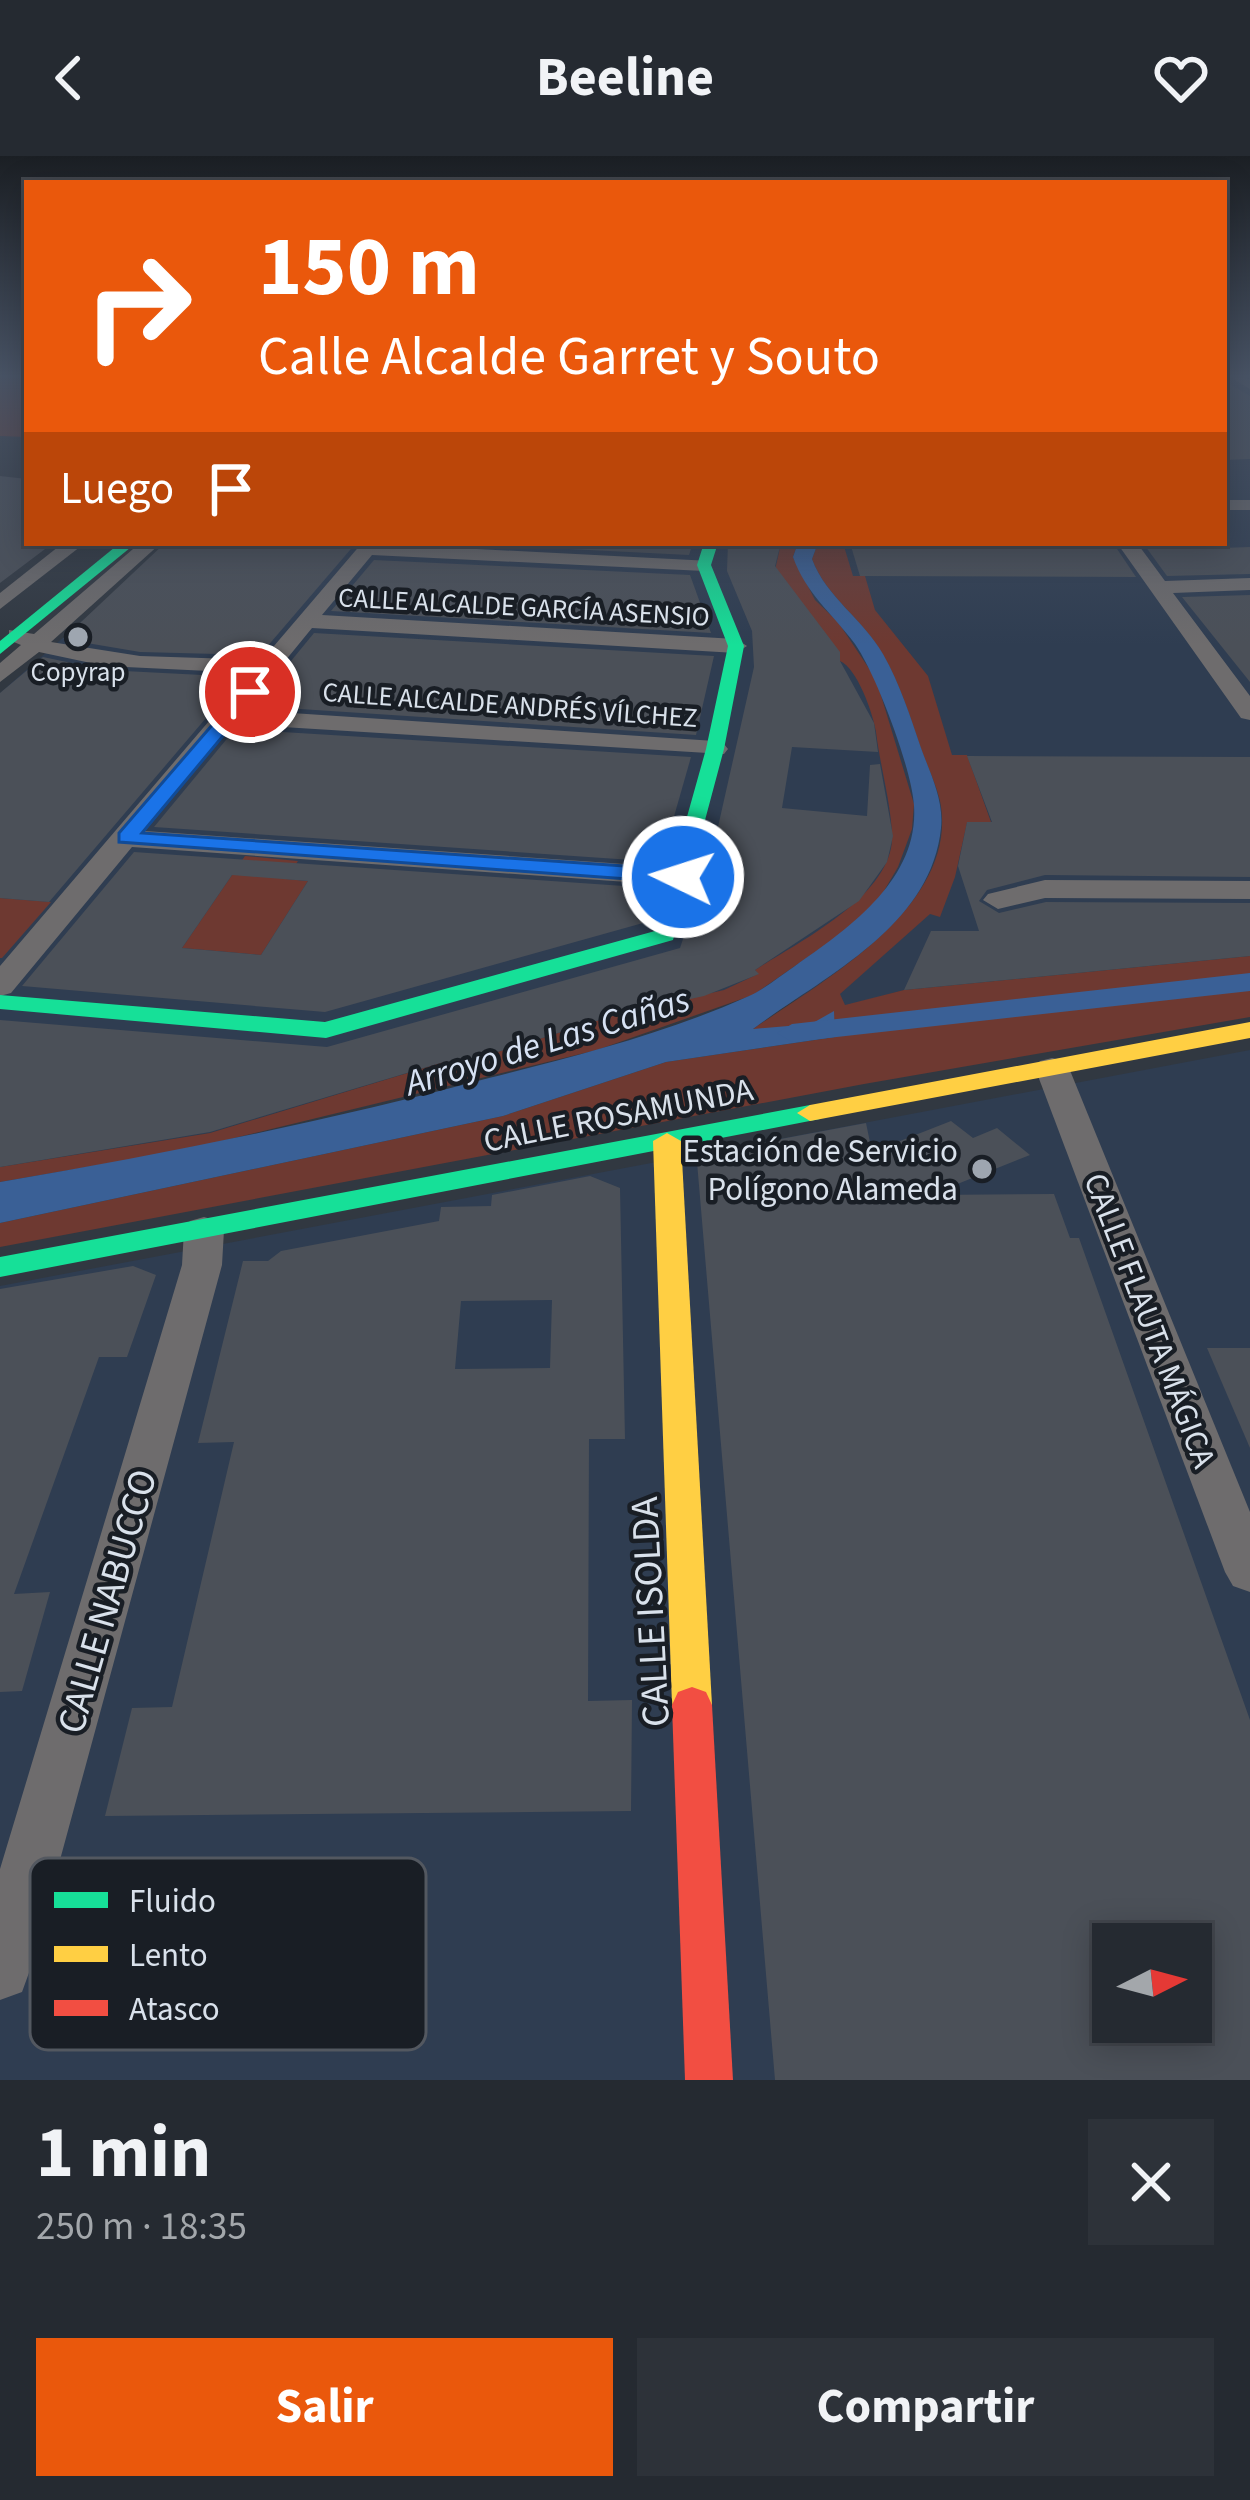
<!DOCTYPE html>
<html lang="es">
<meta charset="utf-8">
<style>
:root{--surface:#252a31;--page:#2d3239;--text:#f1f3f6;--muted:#a3a7ab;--line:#42464d;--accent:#ea580c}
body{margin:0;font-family:"Source Sans 3",sans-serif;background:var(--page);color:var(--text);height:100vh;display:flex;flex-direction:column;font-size:45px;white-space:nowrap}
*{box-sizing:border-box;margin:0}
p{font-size:39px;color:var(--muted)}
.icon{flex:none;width:66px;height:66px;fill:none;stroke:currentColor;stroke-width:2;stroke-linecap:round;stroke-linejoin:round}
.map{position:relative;height:1924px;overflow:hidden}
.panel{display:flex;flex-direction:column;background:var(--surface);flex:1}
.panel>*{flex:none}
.hud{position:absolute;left:24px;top:24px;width:1203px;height:366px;border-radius:0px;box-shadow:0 6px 30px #0003,0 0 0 3px var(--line);background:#ea580c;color:#fff;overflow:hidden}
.needle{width:78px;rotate:84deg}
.fabs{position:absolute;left:1092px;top:1767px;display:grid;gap:24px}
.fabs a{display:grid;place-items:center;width:120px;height:120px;border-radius:0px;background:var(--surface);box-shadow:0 6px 30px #0003,0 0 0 3px var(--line);font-size:60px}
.pin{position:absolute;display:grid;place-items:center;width:102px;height:102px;color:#fff;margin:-51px;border:6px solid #fff;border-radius:50%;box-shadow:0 3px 12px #0007}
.me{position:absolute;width:132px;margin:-66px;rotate:274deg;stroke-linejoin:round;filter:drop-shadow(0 0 9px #0008)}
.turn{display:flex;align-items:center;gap:42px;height:252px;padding:0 36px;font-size:54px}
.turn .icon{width:156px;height:156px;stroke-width:2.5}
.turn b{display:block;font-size:84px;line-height:102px}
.then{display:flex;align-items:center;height:114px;padding:0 36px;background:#0003;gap:24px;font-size:45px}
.round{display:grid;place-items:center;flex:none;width:126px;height:126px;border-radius:0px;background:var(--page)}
.overview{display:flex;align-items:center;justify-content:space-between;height:204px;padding:0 36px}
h1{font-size:72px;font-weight:700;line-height:90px}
.button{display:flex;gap:24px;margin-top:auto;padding:24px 36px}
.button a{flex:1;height:138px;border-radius:0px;background:var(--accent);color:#fff;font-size:48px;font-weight:700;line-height:138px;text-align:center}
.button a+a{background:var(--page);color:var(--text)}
header{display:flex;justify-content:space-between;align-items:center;height:156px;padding:0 36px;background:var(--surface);font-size:54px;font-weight:700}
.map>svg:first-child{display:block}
.built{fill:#2f3d51;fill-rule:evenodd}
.green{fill:#6e3931}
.water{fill:#3a6096}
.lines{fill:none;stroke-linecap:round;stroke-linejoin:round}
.canal{fill:#3a6096;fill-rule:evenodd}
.building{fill:#4b5058;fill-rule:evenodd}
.street{fill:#6e6c6d;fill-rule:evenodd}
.fast{fill:#16e098;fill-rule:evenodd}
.slow{fill:#ffcf43;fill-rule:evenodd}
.jam{fill:#f24e42;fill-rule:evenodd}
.route{fill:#1a73e8;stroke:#114b97;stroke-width:3}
.poi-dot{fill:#9ea6b0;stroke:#191e25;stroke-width:4.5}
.labels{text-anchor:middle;stroke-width:9;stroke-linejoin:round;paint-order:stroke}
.far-street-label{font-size:27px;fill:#d9e1eb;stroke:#191e25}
.far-poi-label{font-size:27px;fill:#d9e1eb;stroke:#191e25}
.street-label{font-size:33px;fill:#d9e1eb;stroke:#191e25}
.poi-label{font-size:33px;fill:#d9e1eb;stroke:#191e25;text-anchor:end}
.water-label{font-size:36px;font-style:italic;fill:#d7e2f4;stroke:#191e25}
.near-street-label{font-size:39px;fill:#d9e1eb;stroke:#191e25}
.key{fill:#191e25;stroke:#535860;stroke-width:3}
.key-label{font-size:33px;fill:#d9e1eb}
</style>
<header><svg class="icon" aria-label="back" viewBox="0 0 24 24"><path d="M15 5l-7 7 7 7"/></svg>Beeline<svg class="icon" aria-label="heart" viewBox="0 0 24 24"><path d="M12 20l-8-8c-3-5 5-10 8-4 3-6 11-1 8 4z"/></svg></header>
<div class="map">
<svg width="1250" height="1924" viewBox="0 0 1250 1924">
<rect width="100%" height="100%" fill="#313841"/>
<!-- built -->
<g class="built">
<polygon points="1224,219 1250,219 1250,800 904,834 845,850 726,834 453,910 447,905 210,977 0,1011 0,537 171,387 1224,387"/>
<path d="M1250 894V1924H0V1130ZM1113 1788H1191V1866H1113Z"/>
</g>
<!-- green -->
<g class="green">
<polygon points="0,219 27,219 27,281 0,280"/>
<path d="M781 387H798L793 401 815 444 838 466 876 523 914 648 912 673 898 711 878 745 850 772 753 839 597 894 181 995 0 1026V1011L210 977 447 905 453 910 612 860 724 834 758 818 755 814C800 785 896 738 892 677 890 643 880 609 876 576 873 557 857 512 840 505L774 419Z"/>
<path d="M818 387H843L853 420H865L875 454 928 520 952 599H967L991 666 967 667 955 721 940 761 930 758 840 838 845 849 904 834 1250 800V861L864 928 0 1091V1067L503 960 666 906 835 881 811 868 750 875C821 826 961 750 940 645 936 628 927 610 921 593 910 561 900 528 883 499 863 463 826 441 812 403Z"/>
<polygon points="245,700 298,705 286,723 308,725 261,799 182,792"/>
<polygon points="0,742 51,746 2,802 0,802"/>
</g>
<!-- water -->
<path class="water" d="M798 387H818L812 403C826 441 863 463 883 498 900 528 910 560 921 592 930 617 944 644 941 672 931 771 824 820 753 873L811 868 834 855 835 881 666 906 503 960 0 1067V1026C165 998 328 965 489 922 576 900 667 877 749 840 765 833 780 820 795 810 848 773 919 724 914 650 912 613 876 518 855 488 832 457 806 438 793 401Z"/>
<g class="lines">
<!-- canal -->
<polygon class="canal" points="1250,817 1250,835 792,886 777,877 792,868"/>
</g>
<!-- building -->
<g class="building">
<polygon points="1224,225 1250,240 1250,303 1224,304"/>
<polygon points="0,320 27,323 27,387 53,387 0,427"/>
<polygon points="165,387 356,387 260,499 140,496 63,483"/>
<polygon points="449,387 693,387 689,399"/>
<polygon points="728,387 781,387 775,410 840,496 840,505 874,567 878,596 792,591 782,652 867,660 870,609 880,608 893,680 887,706 859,745 755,814 759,818 704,840 612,860 453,910 447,905 210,976 0,1011 0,864 327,891 680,792 713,693 754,511 752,475 727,415"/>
<polygon points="850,387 1113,387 1136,421 860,420"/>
<polygon points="1143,387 1187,387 1192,393 1250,391 1250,418 1167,420"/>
<polygon points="374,404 690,419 711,477 331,455"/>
<polygon points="1250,439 1250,526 1182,441"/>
<polygon points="314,477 714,500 696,579 254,550"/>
<polygon points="43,501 105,514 241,521 49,746 0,742 0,537"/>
<polygon points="235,573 691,601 661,706 154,671"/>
<polygon points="967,600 1250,601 1250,721 1045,719 987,734 979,745 999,757 1046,746 1250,747 1250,800 904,834 931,775 979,775 958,710 967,666 992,666"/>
<path d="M134 696 653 732 643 767 325 856 22 830ZM232 719 308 725 261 799 182 792Z"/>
<path d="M951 965 973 982 997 972 1030 999 930 1039 1054 1038 1070 1082H1079L1250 1564V1924H775L697 1006 716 995 866 967 872 996ZM1113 1788H1191V1866H1113Z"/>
<path d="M590 1020 620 1032 625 1283H589L588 1545 632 1544 631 1655 105 1660 132 1552 172 1551 234 1286 198 1287 243 1105H268L281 1095 439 1065 441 1051 491 1050 492 1039ZM552 1144 550 1212 455 1213 461 1145Z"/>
<polygon points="133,1110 156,1119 127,1201 99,1201 14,1438 50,1436 22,1535 0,1536 0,1133"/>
<polygon points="1207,1192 1250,1192 1250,1292"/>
</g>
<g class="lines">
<!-- street -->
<g class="street">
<polygon points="1227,219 1250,223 1250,233"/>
<rect x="1224" y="344" width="26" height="10"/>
<polygon points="63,387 85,387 0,453 0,437"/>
<polygon points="140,387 161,387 51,486 140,500 262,504 362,387 711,405 711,413 704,415 372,399 322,459 736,483 747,490 736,497 312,472 245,554 715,585 724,588 728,593 724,598 233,568 145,675 683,712 697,721 683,730 132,691 11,837 0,840 0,810 250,517 105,510 39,496 0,526 0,507 21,489 9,484 9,474 34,478"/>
<polygon points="1117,387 1137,387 1165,425 1250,422 1250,434 1173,437 1250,540 1250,564 1241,562"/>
<polygon points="1045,724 1250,725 1250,743 1045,742 998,753 983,744 988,738"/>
<polygon points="1052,902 1064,905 1069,912 1250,1356 1250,1436 1233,1430 1225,1416 1035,912 1040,905"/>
<polygon points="204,1061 218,1065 224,1074 222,1109 30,1814 22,1836 0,1844 0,1713 182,1109 184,1074 190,1065"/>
</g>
<!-- fast -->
<g class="fast">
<polygon points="120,387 136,387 0,498 0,485"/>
<polygon points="704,387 718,387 711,409 744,490 724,593 673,784 326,882 0,853 0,839 325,866 655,775 706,593 728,490 697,409"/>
<polygon points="810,949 820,951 823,957 820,963 0,1121 0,1101"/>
</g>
<!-- slow -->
<g class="slow">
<polygon points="1250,866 1250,882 810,965 797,957 810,949"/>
<polygon points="667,977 681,985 712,1549 706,1562 692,1567 678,1562 672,1549 653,985"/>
</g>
<!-- jam -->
<polygon class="jam" points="692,1531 706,1536 712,1549 733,1924 685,1924 672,1549 678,1536"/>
</g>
<!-- sky -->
<linearGradient id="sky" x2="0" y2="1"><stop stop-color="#1b1f24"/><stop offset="0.45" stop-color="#485365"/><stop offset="1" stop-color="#485365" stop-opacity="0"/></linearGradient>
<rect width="1250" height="489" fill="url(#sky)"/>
<!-- route -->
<polygon class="route" points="250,530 259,536 257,539 142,677 683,714 694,721 683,727 119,686 119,677 244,532"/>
<!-- markers -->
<g class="poi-dot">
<circle cx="78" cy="481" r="12"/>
<circle cx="982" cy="1013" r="12"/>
</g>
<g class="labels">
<!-- far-street labels -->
<g class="far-street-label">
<text transform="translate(524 451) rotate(3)" y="9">CALLE ALCALDE GARCÍA ASENSIO</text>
<text transform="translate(510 549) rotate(4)" y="9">CALLE ALCALDE ANDRÉS VÍLCHEZ</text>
</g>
<!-- far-poi labels -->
<g class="far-poi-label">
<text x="78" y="525">Copyrap</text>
</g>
<!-- street labels -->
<g class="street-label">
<text transform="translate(618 958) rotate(-11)" y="12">CALLE ROSAMUNDA</text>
<text transform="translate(1151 1164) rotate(69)" y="12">CALLE FLAUTA MÁGICA</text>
</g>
<!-- poi labels -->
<g class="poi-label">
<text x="958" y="1006">Estación de Servicio<tspan x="958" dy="38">Polígono Alameda</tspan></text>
</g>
<!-- water labels -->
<g class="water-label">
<text transform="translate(547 884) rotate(-17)" y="13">Arroyo de Las Cañas</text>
</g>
<!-- near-street labels -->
<g class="near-street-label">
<text transform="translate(106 1445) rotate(-74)" y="14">CALLE NABUCCO</text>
<text transform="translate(649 1456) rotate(-93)" y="14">CALLE ISOLDA</text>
</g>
</g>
<!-- legend -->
<rect x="30" y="1702" width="396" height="192" rx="18" class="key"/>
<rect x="54" y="1736" width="54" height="16" fill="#16e098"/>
<rect x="54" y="1790" width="54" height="16" fill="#ffcf43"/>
<rect x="54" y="1844" width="54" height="16" fill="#f24e42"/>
<g class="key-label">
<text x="129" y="1756">Fluido</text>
<text x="129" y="1810">Lento</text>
<text x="129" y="1864">Atasco</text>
</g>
</svg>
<div class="fabs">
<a><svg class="needle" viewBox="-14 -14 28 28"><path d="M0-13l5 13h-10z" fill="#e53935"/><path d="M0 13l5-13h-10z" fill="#a3a7ab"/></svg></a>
</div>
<div class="pin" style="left:250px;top:536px;background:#d93025"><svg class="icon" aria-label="arrive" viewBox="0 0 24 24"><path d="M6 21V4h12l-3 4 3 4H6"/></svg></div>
<svg class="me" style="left:683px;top:721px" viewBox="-20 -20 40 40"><circle r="17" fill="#1a73e8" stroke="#fff" stroke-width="3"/><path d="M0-11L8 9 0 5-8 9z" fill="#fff"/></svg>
<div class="hud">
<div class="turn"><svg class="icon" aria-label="right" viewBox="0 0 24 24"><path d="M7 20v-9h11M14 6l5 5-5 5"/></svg><div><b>150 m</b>Calle Alcalde Garret y Souto</div></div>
<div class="then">Luego<svg class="icon" aria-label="arrive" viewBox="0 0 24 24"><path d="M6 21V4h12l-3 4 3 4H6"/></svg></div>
</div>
</div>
<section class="panel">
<div class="overview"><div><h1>1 min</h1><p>250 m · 18:35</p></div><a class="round"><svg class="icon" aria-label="close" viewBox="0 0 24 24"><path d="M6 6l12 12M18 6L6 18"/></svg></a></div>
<div class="button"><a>Salir</a><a>Compartir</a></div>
</section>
